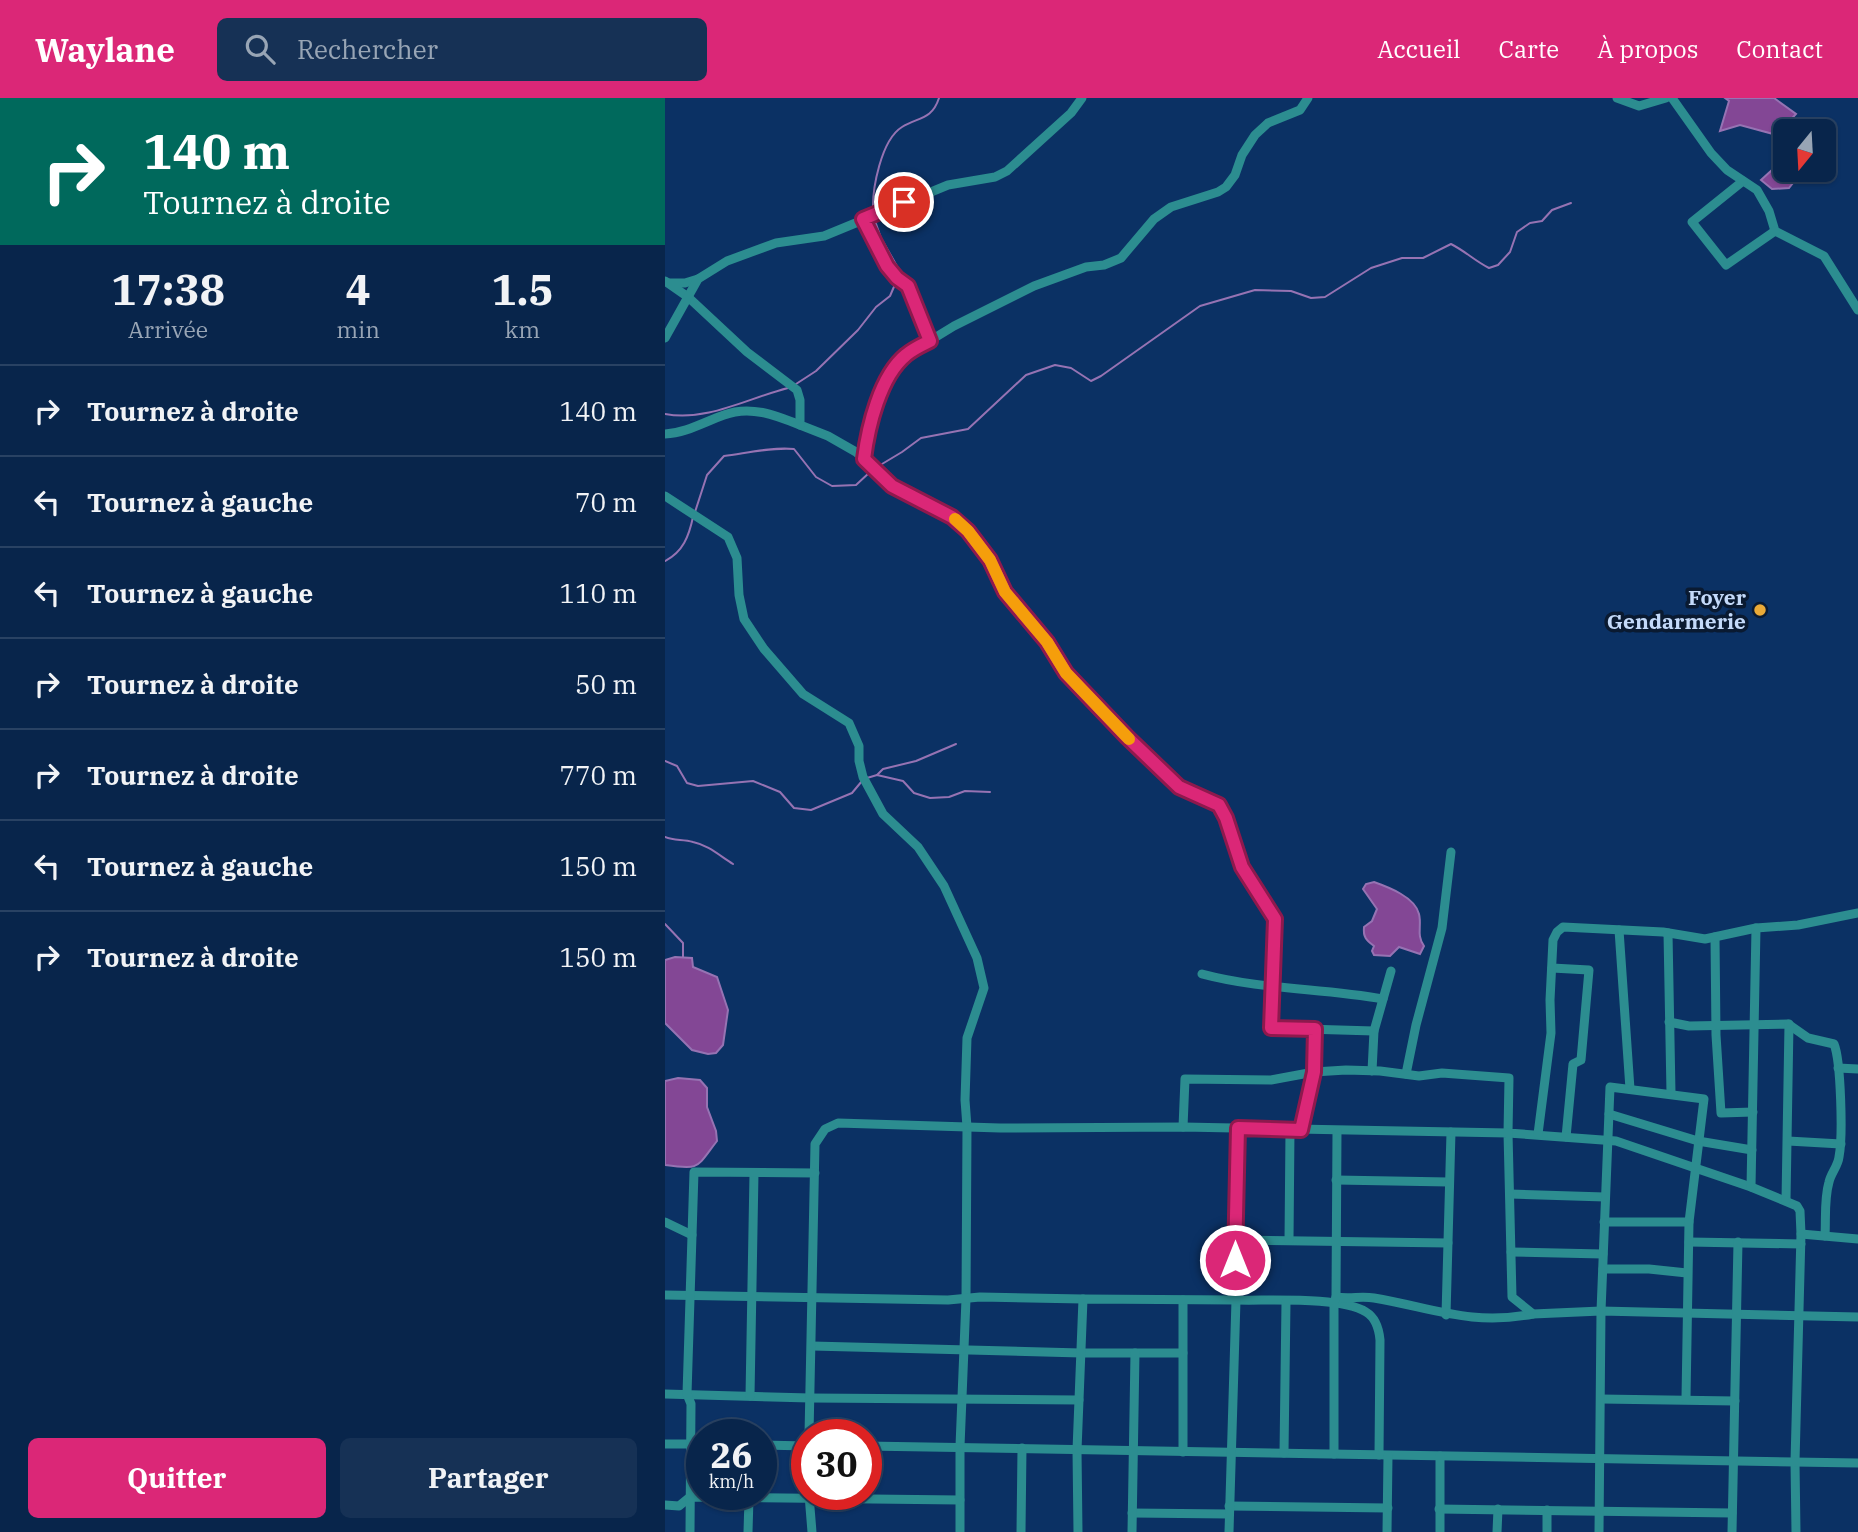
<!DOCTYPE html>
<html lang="fr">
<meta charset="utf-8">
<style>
:root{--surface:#08254b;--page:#163155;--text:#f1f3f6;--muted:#98a5b5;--line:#294263;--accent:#db2777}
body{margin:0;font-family:"IBM Plex Serif",serif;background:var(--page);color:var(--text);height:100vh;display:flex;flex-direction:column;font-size:26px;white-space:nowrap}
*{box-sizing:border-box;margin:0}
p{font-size:23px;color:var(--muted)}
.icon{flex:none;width:38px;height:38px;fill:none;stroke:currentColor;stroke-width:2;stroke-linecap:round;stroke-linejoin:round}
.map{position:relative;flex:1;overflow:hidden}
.side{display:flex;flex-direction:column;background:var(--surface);width:665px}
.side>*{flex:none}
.hud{background:#00695c;color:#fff;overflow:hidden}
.needle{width:46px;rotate:198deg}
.fabs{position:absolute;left:1108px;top:21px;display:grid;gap:14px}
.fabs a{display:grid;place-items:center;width:63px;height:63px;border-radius:10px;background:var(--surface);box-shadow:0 2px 5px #0004,0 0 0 2px var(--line);font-size:35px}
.speed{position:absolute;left:21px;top:1321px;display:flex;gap:14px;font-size:35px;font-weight:700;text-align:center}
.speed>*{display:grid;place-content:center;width:91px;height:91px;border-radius:50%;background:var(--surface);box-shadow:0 2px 5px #0004,0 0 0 2px var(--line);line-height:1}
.speed small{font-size:18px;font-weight:400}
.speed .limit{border:10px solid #d22;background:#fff;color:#111}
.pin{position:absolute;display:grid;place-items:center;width:60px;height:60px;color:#fff;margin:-30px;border:4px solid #fff;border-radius:50%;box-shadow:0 2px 7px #0007}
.me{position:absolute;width:77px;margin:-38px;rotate:0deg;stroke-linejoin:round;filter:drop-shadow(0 0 5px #0008)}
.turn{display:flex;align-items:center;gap:24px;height:147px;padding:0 28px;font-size:32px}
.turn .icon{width:91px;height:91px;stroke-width:2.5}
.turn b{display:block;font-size:49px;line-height:60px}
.eta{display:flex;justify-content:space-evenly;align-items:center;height:119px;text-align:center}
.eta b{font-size:42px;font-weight:700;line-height:49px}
.button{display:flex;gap:14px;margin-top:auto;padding:14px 28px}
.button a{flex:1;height:80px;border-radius:10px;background:var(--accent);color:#fff;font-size:28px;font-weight:700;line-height:80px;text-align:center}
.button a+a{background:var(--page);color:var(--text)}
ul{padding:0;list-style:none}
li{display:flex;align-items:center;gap:21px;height:91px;padding:0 28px;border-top:2px solid var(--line)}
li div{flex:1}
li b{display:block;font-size:26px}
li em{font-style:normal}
header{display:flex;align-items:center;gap:42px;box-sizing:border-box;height:98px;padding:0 35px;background:var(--accent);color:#fff}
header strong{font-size:33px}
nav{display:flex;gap:38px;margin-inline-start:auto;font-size:24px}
.search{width:490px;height:63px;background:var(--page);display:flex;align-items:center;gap:18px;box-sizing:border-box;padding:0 24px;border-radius:10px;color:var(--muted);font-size:26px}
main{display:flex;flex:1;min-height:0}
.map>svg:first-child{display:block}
.water{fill:#834795;stroke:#9673b3;stroke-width:2}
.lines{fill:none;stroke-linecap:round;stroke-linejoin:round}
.stream{stroke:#9673b3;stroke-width:2}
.minor{stroke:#2c8d90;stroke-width:9}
.route-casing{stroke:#8e194d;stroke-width:18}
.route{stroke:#db2777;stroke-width:12}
.slow{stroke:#f59e0b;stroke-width:12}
.poi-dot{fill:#eaaa38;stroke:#0a1a31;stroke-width:2.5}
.labels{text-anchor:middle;stroke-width:7;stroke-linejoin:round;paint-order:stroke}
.poi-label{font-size:21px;font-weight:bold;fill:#c4dafa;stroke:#0a1a31;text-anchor:end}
</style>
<header>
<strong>Waylane</strong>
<div class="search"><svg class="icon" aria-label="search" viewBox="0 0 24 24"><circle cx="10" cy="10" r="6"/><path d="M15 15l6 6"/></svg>Rechercher</div>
<nav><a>Accueil</a><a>Carte</a><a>À propos</a><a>Contact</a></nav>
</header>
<main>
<section class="side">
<div class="hud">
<div class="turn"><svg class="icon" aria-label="right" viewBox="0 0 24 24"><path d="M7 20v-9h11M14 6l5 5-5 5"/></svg><div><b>140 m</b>Tournez à droite</div></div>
</div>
<div class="eta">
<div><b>17:38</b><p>Arrivée</p></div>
<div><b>4</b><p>min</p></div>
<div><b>1.5</b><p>km</p></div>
</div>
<ul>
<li><svg class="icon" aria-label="right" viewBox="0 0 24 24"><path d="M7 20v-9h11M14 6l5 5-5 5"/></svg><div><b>Tournez à droite</b></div><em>140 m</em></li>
<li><svg class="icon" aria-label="left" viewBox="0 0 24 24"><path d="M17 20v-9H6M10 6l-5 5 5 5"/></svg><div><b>Tournez à gauche</b></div><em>70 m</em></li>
<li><svg class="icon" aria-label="left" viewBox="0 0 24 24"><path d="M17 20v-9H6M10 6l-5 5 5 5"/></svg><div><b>Tournez à gauche</b></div><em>110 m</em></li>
<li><svg class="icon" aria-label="right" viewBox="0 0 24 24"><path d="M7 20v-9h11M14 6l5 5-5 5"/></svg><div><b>Tournez à droite</b></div><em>50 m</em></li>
<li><svg class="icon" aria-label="right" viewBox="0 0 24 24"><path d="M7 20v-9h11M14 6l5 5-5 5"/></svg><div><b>Tournez à droite</b></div><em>770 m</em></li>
<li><svg class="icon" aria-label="left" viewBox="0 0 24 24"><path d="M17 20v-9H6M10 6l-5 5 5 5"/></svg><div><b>Tournez à gauche</b></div><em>150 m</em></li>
<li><svg class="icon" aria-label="right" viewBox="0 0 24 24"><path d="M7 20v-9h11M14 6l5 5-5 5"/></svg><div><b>Tournez à droite</b></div><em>150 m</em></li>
</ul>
<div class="button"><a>Quitter</a><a>Partager</a></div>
</section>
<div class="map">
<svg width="1193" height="1434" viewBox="0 0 1193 1434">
<rect width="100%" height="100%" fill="#0b3164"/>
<!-- water -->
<g class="water">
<polygon points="1060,0 1109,0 1131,16 1112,37 1075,27 1055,33 1064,3"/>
<polygon points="1120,60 1120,72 1138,72 1124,90 1107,91 1096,82"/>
<path d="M709 784C723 789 750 799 754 816 757 828 751 837 759 848L755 856 734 849 725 858 709 857 707 853 709 848C701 842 698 839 699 829L707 823 712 811 698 791 701 786Z"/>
<polygon points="10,859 27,860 28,869 52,879 63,912 58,947 51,955 43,956 27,952 0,925 0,862"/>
<path d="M13 980 35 982 42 990V1009L51 1033 52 1043C31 1070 36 1072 0 1067V983Z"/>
</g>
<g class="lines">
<!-- stream -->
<g class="stream">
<path d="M208 114C207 91 216 42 237 29 253 19 267 22 274 0"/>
<polyline points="209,120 216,140 233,170 233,175"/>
<polyline points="131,286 151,273 193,232 211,209 225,198 231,184"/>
<path d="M0 316C42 324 83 300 123 290"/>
<path d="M212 369 237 354 256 340 303 331 361 277 390 267 406 270 426 283 436 278 535 208 590 192 626 193 646 200 660 199 706 170 737 160H758L786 146C800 153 810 163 824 170L833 167 845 154 852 134 865 125 877 123 887 112 906 105"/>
<path d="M30 414 42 377 59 358C82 355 106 349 129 351L151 379 167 388 191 387 205 374"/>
<path d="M0 463C18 454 24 438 28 419"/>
<polyline points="0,663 12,668 22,685 33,688 88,683 115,694 129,710 146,712 187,695 197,683"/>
<polyline points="212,677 218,671 251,663 291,646"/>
<polyline points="202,680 212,677 238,683 249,695 265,700 284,699 300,693 325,694"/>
<path d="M0 739C9 743 18 741 28 744 43 747 55 758 68 766"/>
<polyline points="0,826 18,845 18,859"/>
</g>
<!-- minor -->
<g class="minor">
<polyline points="952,0 974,8 1001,0"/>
<polyline points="1007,0 1046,55 1062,72 1092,92 1104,113 1110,133 1159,158 1193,212"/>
<polyline points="1078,83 1027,124 1061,167 1110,133"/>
<polyline points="198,121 222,168 232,180 243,188 265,243"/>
<polyline points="0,183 23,199 82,254 132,292 135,302 135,327 163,338 191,354 227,388 287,419 303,433 325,462 340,494 382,544 401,575 462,639 514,689 554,707 561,721 577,769 610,821 606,930 709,933"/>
<polyline points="4,185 20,185 33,181"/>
<polyline points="0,240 33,181 62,163 111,145 159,138 283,87 330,79 342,73 406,15 417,0"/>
<path d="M0 336C21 335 39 324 59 317 85 307 110 317 135 327"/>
<polyline points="199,361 207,314 230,270 240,258 289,228 369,188 421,169 439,167 456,160 489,121 506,109 553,94 561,89 570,77 577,57 590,37 603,25 635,12 643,0"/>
<polyline points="0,398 63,439 72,460 74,497 79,521 99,551 138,596 184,625 194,648 194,663 198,679 218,716 253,749 279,788 312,860 319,890 302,940 300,1002 302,1029 301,1201 295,1348 295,1434"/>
<polyline points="954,832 965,991"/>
<polyline points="1003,835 1006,995"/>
<polyline points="1050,839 1051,937 1056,1015 1088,1014"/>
<polyline points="887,870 924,872 916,962 908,966 901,1039"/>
<path d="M537 876C597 892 658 890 718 901"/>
<path d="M1004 924 1024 928 1123 926 1143 940 1169 946C1176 963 1178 1039 1174 1059 1173 1068 1166 1075 1164 1084 1159 1101 1161 1120 1160 1138"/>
<polyline points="1173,970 1193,971"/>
<polyline points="707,973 709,933 726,873"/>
<polyline points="741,976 751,927 777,830 786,754"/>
<polyline points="944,1016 1033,1043 1087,1052"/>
<polyline points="518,1029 520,981 606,982 649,974 681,972 715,973 754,978 777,975 844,980 843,1035 951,1043 1086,1089 1132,1108 1135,1113 1136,1136 1130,1364 1131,1434"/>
<path d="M573 1030 571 1202C602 1203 676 1198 701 1214 711 1220 714 1231 715 1242L714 1357"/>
<polyline points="637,1032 649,974 650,931"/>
<polyline points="873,1036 886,935 885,902 888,842 892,834 898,829 998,834 1040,841 1091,830 1133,827 1193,815"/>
<polyline points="1123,1043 1176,1046"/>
<polyline points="671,1082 784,1084"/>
<polyline points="1086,1089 1091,830"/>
<polyline points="845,1096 940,1099"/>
<polyline points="1121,1102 1124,926"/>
<polyline points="0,1124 27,1137"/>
<polyline points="939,1124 1024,1124"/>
<polyline points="1136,1136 1193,1141"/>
<polyline points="570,1142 783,1145"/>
<polyline points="624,1142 625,1032"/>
<polyline points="1024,1144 1136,1146"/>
<polyline points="846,1154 938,1156"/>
<polyline points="938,1171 984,1171 1022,1175"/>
<polyline points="0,1197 283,1202 315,1199 418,1201"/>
<path d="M671 1199C684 1201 697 1198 709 1200 768 1210 806 1228 868 1216"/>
<polyline points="781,1217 786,1034"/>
<polyline points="147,1248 416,1255 518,1255"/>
<polyline points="0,1296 145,1300 414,1302"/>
<polyline points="85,1298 89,1075"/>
<polyline points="936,1301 1070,1303"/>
<polyline points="144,1337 150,1046 160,1031 173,1025 335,1030 518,1029 843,1035 847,1199 868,1216 936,1213 1193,1219"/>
<polyline points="0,1346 37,1346"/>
<polyline points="96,1347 142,1348"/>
<polyline points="201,1348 1193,1365"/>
<polyline points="518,1354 518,1202"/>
<polyline points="619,1355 621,1204"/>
<polyline points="669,1356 669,1205 671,1199 672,1033"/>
<polyline points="144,1397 147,1434"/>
<polyline points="0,1407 14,1408 25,1399 295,1402"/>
<polyline points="564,1408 723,1410"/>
<polyline points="774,1411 1067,1415"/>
<polyline points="882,1412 882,1434"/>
<polyline points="467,1415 564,1416"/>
<polyline points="25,1434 26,1306 22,1296 29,1074 150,1075"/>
<polyline points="83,1434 84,1400"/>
<polyline points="356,1434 357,1350"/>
<polyline points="413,1434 412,1352 418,1201 571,1202 564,1434"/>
<polyline points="467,1434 470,1255"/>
<polyline points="722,1434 723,1358"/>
<polyline points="775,1434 775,1358"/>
<polyline points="832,1434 833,1411"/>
<polyline points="934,1434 936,1213 945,989 1039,1001 1024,1124 1021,1300"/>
<polyline points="1067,1434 1073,1144"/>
</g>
</g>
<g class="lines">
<!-- route casing -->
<g class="route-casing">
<path id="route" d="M239 104 198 121 222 168 232 180 243 188 265 243C257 247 248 251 241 257 215 278 203 329 199 361L227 388 287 419 303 433 325 462 340 494 382 544 401 575 462 639 514 689 554 707 561 720 577 769 610 821 606 930 650 931 649 974 636 1032 573 1030 570 1162"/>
</g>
<!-- route -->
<use href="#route" class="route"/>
<!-- slow -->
<polyline class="slow" points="290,421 303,433 325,462 340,494 382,544 401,575 464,641"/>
</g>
<!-- markers -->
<circle class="poi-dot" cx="1095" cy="512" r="7"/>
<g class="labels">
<!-- poi labels -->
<g class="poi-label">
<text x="1081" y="507">Foyer<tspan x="1081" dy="24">Gendarmerie</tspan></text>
</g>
</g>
</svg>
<div class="fabs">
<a><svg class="needle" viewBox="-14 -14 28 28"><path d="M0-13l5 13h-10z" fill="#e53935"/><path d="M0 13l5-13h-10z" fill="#98a5b5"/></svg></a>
</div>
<div class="speed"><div>26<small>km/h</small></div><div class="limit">30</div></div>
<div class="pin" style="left:239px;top:104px;background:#d93025"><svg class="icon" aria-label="arrive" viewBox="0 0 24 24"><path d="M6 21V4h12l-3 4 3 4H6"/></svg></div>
<svg class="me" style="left:570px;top:1162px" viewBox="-20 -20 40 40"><circle r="17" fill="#db2777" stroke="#fff" stroke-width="3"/><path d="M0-11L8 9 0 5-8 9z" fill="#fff"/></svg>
</div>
</main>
